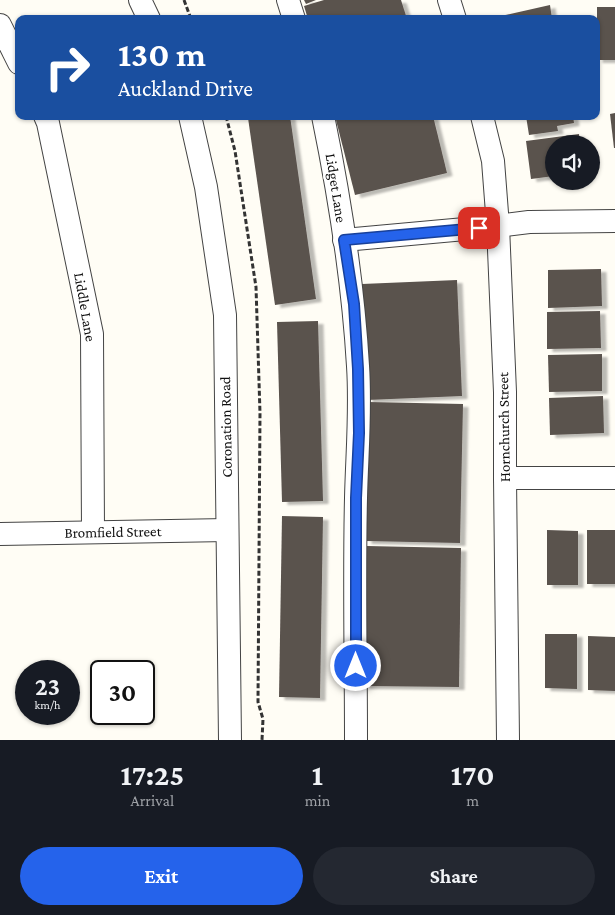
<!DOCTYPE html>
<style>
:root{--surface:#171b24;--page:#242831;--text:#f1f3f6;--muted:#9ea1a6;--accent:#2563eb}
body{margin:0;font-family:"Crimson Pro",serif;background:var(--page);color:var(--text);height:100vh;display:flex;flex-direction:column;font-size:19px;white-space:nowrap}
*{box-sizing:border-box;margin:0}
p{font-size:16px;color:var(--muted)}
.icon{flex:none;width:28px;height:28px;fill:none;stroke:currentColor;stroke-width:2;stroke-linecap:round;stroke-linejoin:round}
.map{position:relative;height:740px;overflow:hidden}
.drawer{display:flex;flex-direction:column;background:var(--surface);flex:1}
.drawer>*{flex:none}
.guide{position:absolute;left:15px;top:15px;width:585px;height:105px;border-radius:10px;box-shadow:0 1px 4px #0004;background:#1a4fa0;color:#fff;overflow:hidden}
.buttons{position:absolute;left:545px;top:135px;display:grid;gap:10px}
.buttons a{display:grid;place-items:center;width:55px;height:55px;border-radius:50%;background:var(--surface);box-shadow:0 1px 4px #0004;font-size:25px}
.speed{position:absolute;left:15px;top:660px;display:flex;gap:10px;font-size:25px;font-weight:700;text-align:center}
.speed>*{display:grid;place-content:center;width:65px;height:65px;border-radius:50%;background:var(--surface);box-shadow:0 1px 4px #0004;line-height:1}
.speed small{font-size:12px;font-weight:400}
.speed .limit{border:2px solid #111;border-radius:8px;background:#fff;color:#111}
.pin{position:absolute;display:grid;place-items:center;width:42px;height:42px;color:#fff;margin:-21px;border-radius:10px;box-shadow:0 2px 8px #0006}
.me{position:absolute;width:55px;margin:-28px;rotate:0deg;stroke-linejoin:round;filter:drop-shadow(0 0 4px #0008)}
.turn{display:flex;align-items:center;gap:18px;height:105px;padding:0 20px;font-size:22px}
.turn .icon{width:65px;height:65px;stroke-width:2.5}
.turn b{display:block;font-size:35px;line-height:42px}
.eta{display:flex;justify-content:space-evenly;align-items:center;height:85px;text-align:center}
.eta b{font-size:30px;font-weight:700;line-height:35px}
.cta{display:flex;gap:10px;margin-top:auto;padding:10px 20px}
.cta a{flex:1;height:58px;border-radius:30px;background:var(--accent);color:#fff;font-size:20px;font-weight:700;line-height:58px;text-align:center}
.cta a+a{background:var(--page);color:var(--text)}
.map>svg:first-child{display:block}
.building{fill:#5a524d;filter:url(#shadow)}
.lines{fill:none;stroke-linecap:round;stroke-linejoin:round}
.minor-casing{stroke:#444;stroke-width:24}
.path{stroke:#333;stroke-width:3;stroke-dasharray:5 2.5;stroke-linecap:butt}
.minor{stroke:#fff;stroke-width:22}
.route-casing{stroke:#184099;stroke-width:12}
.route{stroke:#2563eb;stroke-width:9}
.labels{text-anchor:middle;stroke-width:5;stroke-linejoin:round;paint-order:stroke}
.street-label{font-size:15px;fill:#111;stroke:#fff}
</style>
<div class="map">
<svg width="615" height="740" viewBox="0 0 615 740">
<defs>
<filter id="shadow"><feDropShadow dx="5.5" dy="3" stdDeviation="1" flood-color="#0004"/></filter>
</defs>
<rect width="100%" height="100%" fill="#fffdf5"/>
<!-- building -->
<g class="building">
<polygon points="304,0 316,0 306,4"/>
<polygon points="324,0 401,0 407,19 308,19 304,6"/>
<polygon points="550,5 552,19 492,19 492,18"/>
<rect x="597" y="7" width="18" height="53"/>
<polygon points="615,113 615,148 614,148 610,114"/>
<polygon points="260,116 290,116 316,299 275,305 248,118"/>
<polygon points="335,116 433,116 447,173 355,195"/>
<polygon points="526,116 573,116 574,123 557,126 558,131 529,135"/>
<polygon points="579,134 580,144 554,144 554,176 531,179 526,141"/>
<polygon points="601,269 602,306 548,308 548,270"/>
<polygon points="457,280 462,396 367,400 362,284"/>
<polygon points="600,311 601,348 547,349 547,312"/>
<polygon points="318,321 323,501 282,502 277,322"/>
<polygon points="602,354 602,391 549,392 548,355"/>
<polygon points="603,396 604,433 550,435 549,398"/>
<polygon points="368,402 463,404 460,543 366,541"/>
<polygon points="282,516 323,517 320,698 279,697"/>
<polygon points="547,530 578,531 578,585 547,585"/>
<rect x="587" y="530" width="28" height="54"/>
<polygon points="367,546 461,548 459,687 364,686"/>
<polygon points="545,634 577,634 577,689 545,688"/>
<polygon points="588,636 615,637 615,691 588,690"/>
</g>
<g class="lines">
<!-- minor casing -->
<g class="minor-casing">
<g id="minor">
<polyline points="140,0 149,19"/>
<polyline points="288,0 294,19"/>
<polyline points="449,0 455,19"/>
<polyline points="0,25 19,63"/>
<polyline points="45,116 48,123 92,334 93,532"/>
<polyline points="190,116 206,187 225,315 230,740"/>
<path d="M323 116C340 199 353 282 358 366 361 411 357 454 356 498 354 579 356 660 356 740"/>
<polyline points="482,116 493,161 498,226 505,392 505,478 508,740"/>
<polyline points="344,240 498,226 529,222 615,221"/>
<polyline points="505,478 615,478"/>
<polyline points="0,534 227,530"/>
</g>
</g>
<!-- path -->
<g class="path">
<polyline points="184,0 191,19"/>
<polyline points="226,116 235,151 256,287 260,413 258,702 263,719 262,740"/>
</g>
<!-- minor -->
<use href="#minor" class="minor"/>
</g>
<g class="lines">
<!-- route casing -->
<g class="route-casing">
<polyline id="route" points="356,666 356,498 359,433 358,369 354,304 344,240 479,228"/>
</g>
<!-- route -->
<use href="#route" class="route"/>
</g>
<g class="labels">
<!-- street labels -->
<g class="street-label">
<text transform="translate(336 188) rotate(81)" y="5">Lidget Lane</text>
<text transform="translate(85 307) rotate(80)" y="5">Liddle Lane</text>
<text transform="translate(226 427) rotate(-91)" y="5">Coronation Road</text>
<text transform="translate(504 427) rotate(-91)" y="5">Hornchurch Street</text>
<text transform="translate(113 532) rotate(-1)" y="5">Bromfield Street</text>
</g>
</g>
</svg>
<div class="buttons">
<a><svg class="icon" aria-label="sound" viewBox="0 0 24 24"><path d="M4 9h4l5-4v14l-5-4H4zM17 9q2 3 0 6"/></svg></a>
</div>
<div class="speed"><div>23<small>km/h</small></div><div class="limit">30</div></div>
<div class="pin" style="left:479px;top:228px;background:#d93025"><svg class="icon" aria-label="arrive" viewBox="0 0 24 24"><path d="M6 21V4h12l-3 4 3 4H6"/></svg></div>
<svg class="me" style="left:356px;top:666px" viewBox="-20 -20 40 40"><circle r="17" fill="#2563eb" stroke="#fff" stroke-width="3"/><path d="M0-11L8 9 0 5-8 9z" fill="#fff"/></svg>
<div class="guide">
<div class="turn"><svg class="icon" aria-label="right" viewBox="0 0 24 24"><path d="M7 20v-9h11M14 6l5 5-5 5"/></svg><div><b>130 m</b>Auckland Drive</div></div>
</div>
</div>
<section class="drawer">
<div class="eta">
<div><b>17:25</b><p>Arrival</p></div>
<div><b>1</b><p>min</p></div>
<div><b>170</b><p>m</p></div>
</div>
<div class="cta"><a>Exit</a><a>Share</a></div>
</section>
